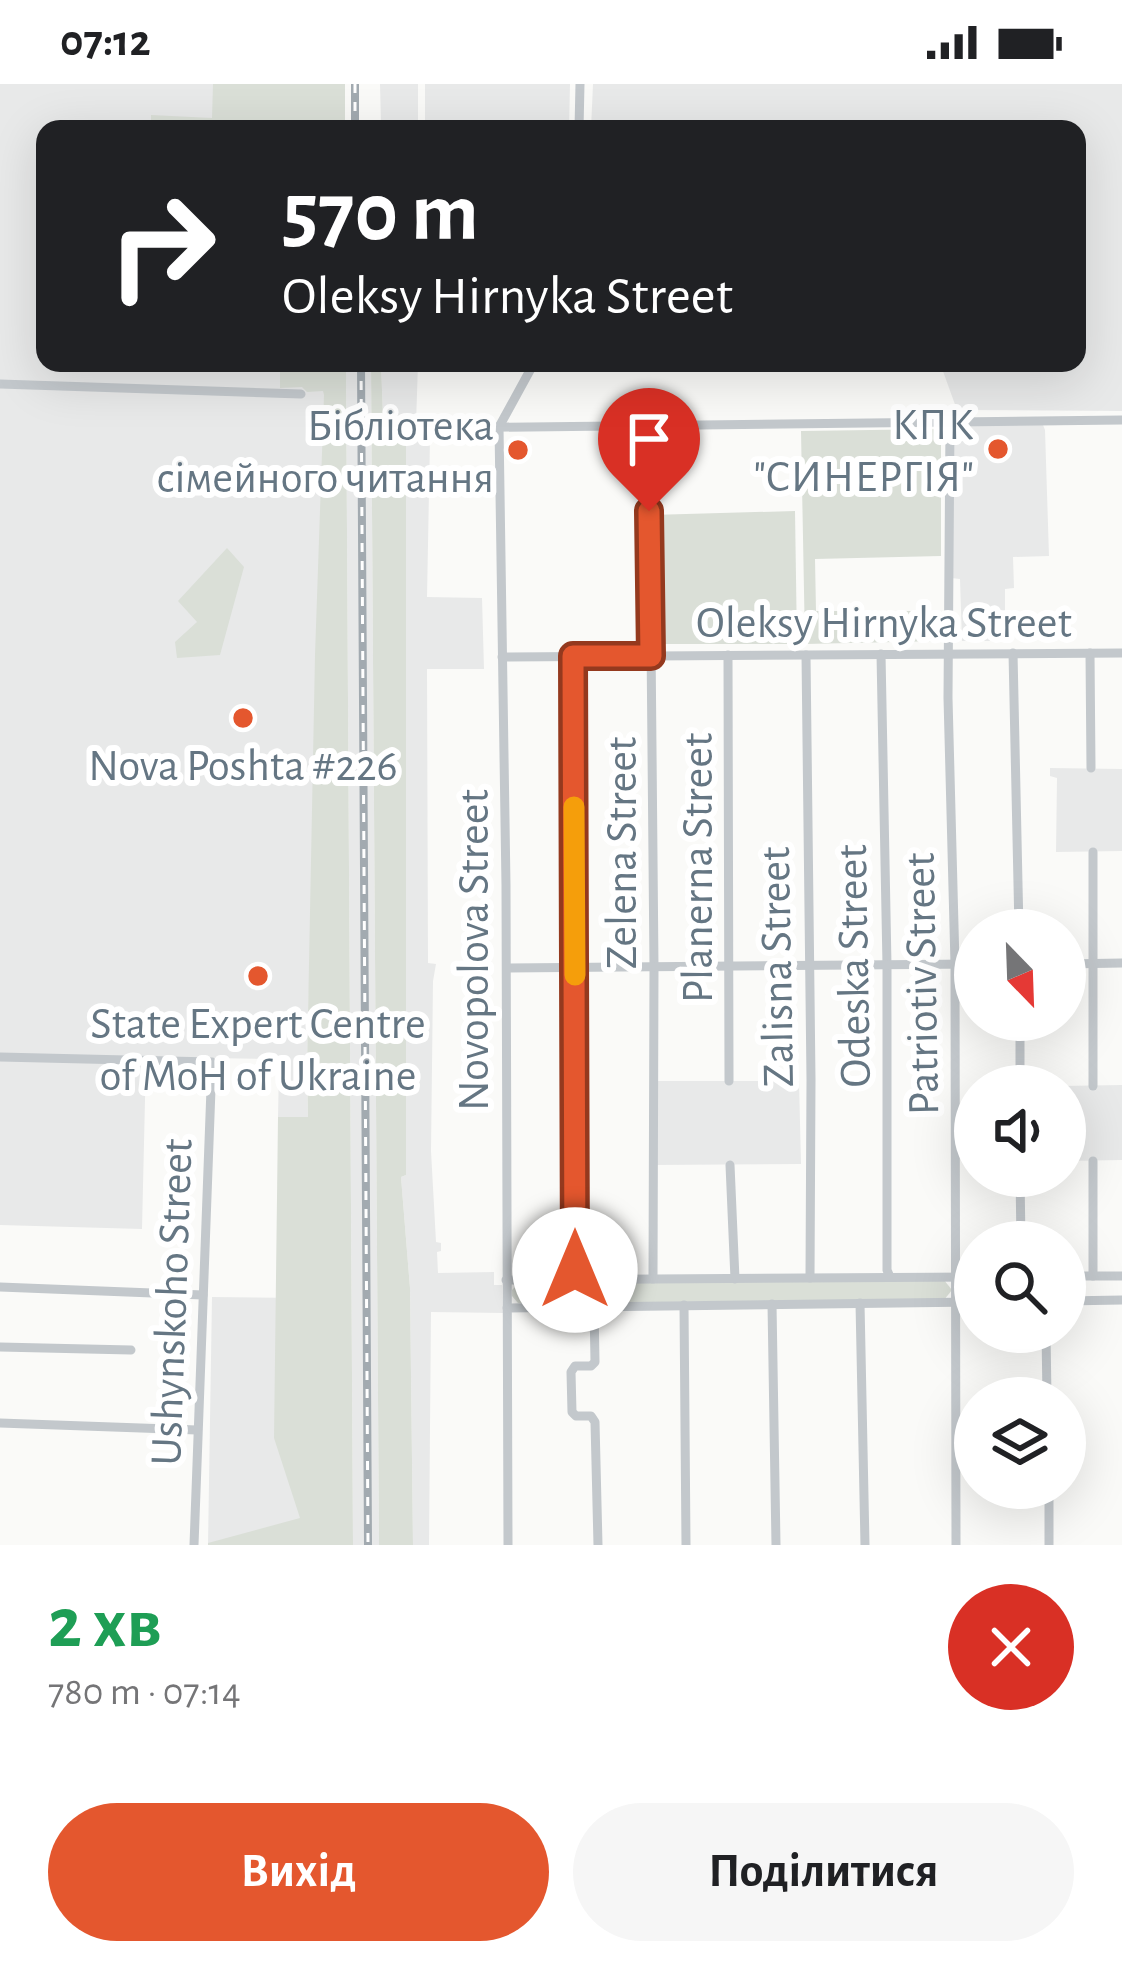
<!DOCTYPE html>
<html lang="uk">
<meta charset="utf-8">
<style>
:root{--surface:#fff;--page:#f6f6f6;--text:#202124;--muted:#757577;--accent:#e4572e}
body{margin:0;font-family:"Alegreya Sans",sans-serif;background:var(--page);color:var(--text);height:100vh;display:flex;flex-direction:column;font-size:45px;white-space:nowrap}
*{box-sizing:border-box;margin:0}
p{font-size:39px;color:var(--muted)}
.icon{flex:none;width:66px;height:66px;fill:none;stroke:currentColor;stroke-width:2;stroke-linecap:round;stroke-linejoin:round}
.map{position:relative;height:1461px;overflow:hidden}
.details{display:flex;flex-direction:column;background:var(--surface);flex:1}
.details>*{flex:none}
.top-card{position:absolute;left:36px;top:36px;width:1050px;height:252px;border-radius:24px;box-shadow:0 12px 48px #0002;background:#202124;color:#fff;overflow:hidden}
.needle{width:78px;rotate:157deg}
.buttons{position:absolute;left:954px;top:825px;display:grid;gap:24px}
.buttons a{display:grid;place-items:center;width:132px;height:132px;border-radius:50%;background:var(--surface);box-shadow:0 12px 48px #0002;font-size:60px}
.pin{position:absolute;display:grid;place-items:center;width:102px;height:102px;color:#fff;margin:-123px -51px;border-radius:50% 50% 50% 0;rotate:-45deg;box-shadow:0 0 12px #0007}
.pin .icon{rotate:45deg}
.me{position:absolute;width:132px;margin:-66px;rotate:0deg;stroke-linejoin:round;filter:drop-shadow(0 0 9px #0008)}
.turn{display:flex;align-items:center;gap:42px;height:252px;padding:0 48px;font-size:54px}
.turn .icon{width:156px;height:156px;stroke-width:2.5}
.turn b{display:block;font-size:84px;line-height:102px}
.round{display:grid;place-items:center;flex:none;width:126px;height:126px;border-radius:63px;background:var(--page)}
.overview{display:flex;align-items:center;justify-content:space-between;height:204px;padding:0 48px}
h1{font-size:72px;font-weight:600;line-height:90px;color:#1e9e55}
.action{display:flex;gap:24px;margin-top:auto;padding:24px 48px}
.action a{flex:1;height:138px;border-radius:72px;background:var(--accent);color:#fff;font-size:48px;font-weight:600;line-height:138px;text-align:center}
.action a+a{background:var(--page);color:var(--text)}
.status{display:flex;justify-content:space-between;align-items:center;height:84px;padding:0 60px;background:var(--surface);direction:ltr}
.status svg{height:33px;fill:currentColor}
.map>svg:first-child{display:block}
.built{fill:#e8e9e9}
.green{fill:#dadfd7}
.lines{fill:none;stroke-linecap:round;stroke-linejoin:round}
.minor{stroke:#c3c8cc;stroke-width:9}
.rail-casing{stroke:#a2aab0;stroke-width:8}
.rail{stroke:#fff;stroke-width:3;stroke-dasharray:9;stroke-linecap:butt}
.route-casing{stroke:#94391e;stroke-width:30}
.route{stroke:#e4572e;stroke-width:21}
.slow{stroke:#f59e0b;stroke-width:21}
.poi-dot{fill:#e4572e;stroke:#fff;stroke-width:4.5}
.labels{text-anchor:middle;stroke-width:12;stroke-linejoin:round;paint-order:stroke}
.poi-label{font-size:45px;fill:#657683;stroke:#fff;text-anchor:end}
.street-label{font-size:45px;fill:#657683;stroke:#fff}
</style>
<div class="status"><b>07:12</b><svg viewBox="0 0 49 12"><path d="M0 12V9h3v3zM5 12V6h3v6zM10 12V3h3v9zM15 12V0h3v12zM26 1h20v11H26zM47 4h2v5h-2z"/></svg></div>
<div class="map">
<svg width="1122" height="1461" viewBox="0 0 1122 1461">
<rect width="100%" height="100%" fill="#fafaf8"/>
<!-- built -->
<g class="built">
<polygon points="0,0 324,0 323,45 45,45 45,279 325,279 307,983 308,1034 278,1033 279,984 266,975 146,973 142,1145 0,1141"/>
<polygon points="380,0 418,0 418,45 386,45 386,40 381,39"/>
<polygon points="425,0 570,0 569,45 425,45"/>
<polygon points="593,0 1122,0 1122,327 957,326 940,279 1077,279 1077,45 591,45"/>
<polygon points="346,279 371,279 379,1461 353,1461"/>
<polygon points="381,279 418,279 416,340 383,333"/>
<polygon points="957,341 1043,341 1045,346 1049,472 1013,473 1014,504 1005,505 1005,557 962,557 960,495 951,494 953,343"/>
<polygon points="410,343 425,345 425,355 430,355 427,513 482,514 484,585 427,585 428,879 436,880 433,897 431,1067 436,1158 441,1159 441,1167 437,1168 438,1189 494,1188 494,1201 502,1201 503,1229 431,1228 429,1461 413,1461 410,1204 401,1093 406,1091 405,585 406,359"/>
<polygon points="1050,684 1122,685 1122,767 1056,768 1057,694 1050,692"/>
<polygon points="652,997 799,997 801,1080 653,1081"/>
<polygon points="1122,1001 1122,1076 1065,1077 1065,1002 1061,1002"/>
<polygon points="212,1213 301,1214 309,1461 208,1461"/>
</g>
<!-- green -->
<g class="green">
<polygon points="213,0 345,0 345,45 151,45 151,31 212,34"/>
<polygon points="280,279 346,279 353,1461 208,1461 208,1459 300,1434 274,1354 278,1033 308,1033 307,983 315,571 324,311 323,307 307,308 302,303 280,304"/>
<polygon points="371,279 381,279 383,333 410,339 406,359 406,1091 401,1093 410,1204 413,1461 379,1461"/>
<polygon points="941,345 941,472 815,475 816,527 942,527 942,557 805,560 801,347"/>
<polygon points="795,427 797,560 653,560 651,431"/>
<polygon points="227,464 244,483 220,571 177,574 175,558 197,538 178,517"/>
<polygon points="944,1196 952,1206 944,1216 518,1219 512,1212 512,1206 518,1200"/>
</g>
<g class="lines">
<!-- minor -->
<g class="minor">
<polyline points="579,45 580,0"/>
<polyline points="0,300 301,310"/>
<polyline points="950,338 948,614 955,880 956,1461"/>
<polyline points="649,341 654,882 653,1195"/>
<polyline points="433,344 1122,336"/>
<polyline points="1013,569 1019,846"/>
<polyline points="1090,569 1091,684"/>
<polyline points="881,570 887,881 887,1186 890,1193"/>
<polyline points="728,571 729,997"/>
<polyline points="806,571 811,995 810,1194"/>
<polyline points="573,572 575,1196"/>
<polyline points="502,573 1122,569"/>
<polyline points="1093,768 1093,1002"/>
<polyline points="1065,880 1122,879"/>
<polyline points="507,884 975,880"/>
<polyline points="0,973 212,978 194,1461"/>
<polyline points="1020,1002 1020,936"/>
<polyline points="730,1081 735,1195"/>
<polyline points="1020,1092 1021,1158"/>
<polyline points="1065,1192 1122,1192"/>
<polyline points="1093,1192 1093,1077"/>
<polyline points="506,1196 975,1193"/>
<polyline points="0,1203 203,1211"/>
<polyline points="1065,1217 1122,1216"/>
<polyline points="860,1219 865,1461"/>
<polyline points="772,1220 776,1461"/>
<polyline points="684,1221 686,1461"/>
<polyline points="594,1222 595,1278 591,1282 575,1282 571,1288 572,1328 576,1332 591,1332 595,1338 598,1461"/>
<polyline points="507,1224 975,1218"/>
<polyline points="1046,1248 1047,1314"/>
<polyline points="0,1263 131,1266"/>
<polyline points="0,1339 197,1346"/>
<polyline points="1049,1404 1049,1461"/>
<polyline points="508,1461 506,802 499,343 534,279"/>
</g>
<!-- rail casing -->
<g class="rail-casing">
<g id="rail">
<polyline points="355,45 355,0"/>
<polyline points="361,279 368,1461"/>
</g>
</g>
<!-- rail -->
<use href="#rail" class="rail"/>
</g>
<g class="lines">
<!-- route casing -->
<g class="route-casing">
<polyline id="route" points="575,1186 573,572 651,572 649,427"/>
</g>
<!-- route -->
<use href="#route" class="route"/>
<!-- slow -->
<polyline class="slow" points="574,723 575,891"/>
</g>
<!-- markers -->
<g class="poi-dot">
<circle cx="998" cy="365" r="12"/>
<circle cx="518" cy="366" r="12"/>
<circle cx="243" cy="634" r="12"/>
<circle cx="258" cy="892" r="12"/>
</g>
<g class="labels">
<!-- poi labels -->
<g class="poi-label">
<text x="974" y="355">КПК<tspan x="974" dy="52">"СИНЕРГІЯ"</tspan></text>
<text x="494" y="356">Бібліотека<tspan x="494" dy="52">сімейного читання</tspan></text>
<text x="243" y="696" text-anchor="middle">Nova Poshta #226</text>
<text x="258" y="954" text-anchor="middle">State Expert Centre<tspan x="258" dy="52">of MoH of Ukraine</tspan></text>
</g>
<!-- street labels -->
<g class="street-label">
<text x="884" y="553">Oleksy Hirnyka Street</text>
<text transform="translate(620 769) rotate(-90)" y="16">Zelena Street</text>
<text transform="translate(696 784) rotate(-90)" y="16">Planerna Street</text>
<text transform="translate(472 866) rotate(-90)" y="16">Novopolova Street</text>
<text transform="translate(852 882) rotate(-91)" y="16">Odeska Street</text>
<text transform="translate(775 883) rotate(-91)" y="16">Zalisna Street</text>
<text transform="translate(920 900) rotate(-91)" y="16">Patriotiv Street</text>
<text transform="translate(170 1218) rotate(-88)" y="16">Ushynskoho Street</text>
</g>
</g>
</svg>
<div class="buttons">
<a><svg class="needle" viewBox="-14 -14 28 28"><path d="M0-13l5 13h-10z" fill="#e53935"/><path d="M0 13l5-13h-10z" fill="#757577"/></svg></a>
<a><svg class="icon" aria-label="sound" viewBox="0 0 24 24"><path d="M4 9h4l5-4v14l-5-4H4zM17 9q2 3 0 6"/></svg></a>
<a><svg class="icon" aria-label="search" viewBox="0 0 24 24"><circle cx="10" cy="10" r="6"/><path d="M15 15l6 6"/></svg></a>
<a><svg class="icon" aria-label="layers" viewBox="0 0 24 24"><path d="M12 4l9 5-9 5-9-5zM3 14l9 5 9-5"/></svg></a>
</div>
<div class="pin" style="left:649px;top:427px;background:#d93025"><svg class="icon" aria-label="arrive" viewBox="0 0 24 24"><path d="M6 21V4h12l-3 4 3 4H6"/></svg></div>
<svg class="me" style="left:575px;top:1186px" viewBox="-20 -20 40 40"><circle r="19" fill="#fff"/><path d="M0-13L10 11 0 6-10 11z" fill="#e4572e"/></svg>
<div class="top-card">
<div class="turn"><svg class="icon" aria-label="right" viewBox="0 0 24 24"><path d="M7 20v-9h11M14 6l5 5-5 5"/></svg><div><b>570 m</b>Oleksy Hirnyka Street</div></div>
</div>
</div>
<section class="details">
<div class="overview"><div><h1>2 хв</h1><p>780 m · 07:14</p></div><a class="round" style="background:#d93025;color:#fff"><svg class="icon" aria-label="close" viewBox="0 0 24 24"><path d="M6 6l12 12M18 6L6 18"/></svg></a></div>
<div class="action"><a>Вихід</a><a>Поділитися</a></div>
</section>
